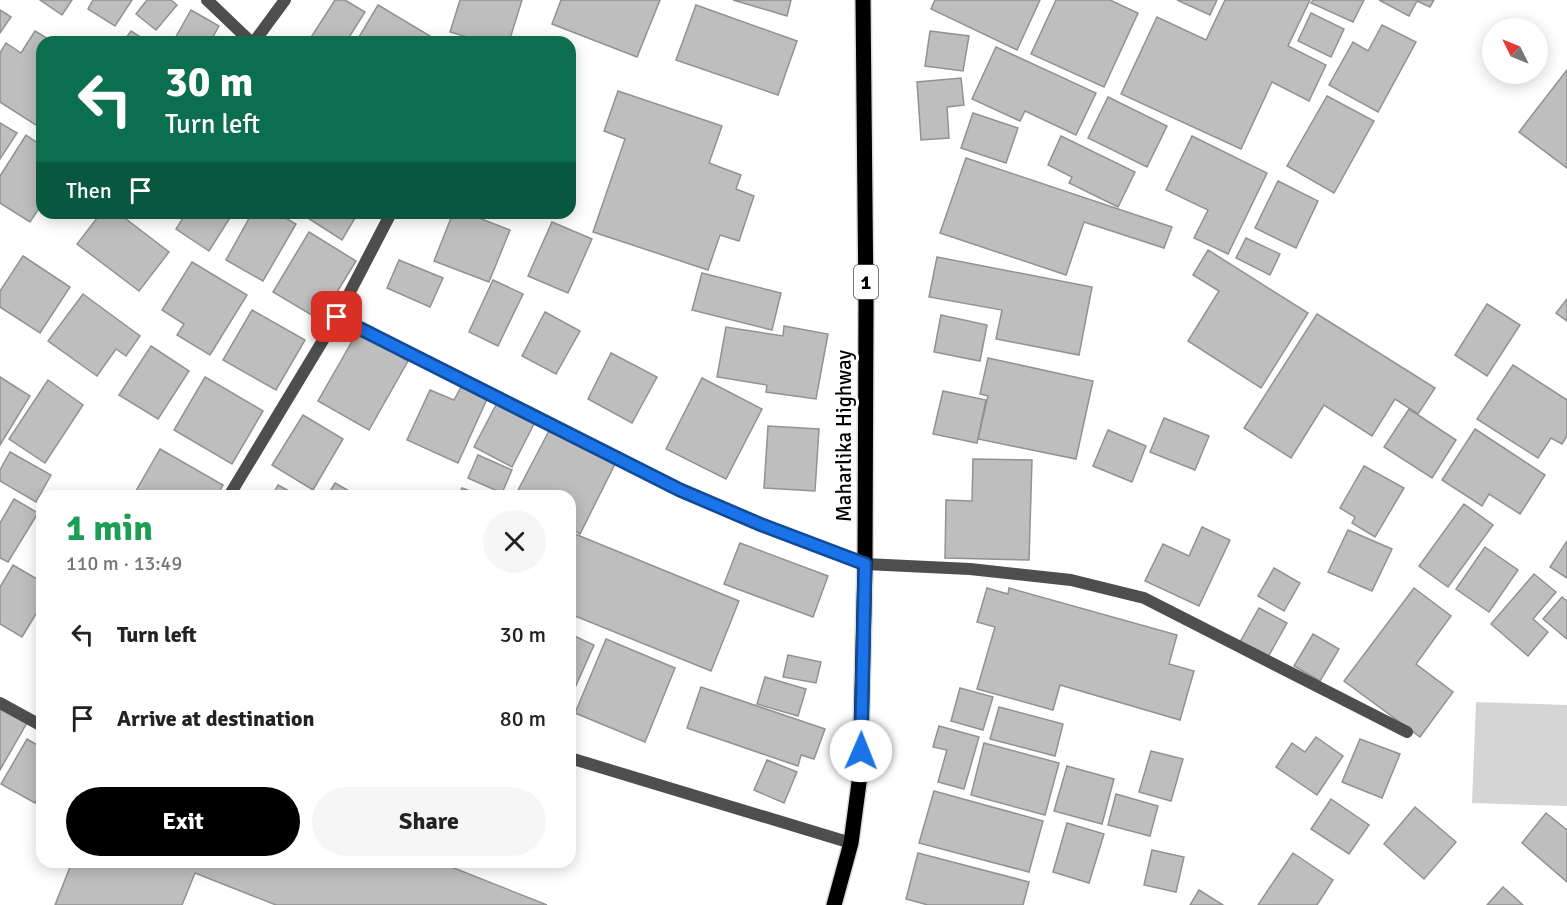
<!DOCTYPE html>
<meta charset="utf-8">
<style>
:root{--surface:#fff;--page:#f6f6f6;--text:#222;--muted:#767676;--accent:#000}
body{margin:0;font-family:Signika,sans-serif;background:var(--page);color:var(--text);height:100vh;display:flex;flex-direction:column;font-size:22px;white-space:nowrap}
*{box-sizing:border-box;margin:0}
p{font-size:20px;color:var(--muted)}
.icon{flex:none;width:33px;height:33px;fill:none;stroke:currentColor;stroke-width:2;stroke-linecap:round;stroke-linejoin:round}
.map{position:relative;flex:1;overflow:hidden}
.sheet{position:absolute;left:36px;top:490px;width:540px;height:378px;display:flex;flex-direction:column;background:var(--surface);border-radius:18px;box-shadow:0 3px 15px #0003}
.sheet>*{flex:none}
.banner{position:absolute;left:36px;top:36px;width:540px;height:183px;border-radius:18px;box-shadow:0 3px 15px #0003;background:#0b6e4f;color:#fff;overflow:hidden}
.needle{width:39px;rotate:313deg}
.controls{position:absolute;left:1482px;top:18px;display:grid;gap:12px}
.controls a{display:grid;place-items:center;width:66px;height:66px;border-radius:50%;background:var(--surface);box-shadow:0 3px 15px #0003;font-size:30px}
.pin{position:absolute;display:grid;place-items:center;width:51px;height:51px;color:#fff;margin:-26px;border-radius:12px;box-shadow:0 3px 9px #0006}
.me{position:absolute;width:66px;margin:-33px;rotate:1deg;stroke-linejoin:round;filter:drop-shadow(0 0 4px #0008)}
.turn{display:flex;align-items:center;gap:21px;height:126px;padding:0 30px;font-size:27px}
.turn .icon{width:78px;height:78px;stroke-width:2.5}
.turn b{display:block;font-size:42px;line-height:51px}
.then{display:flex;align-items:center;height:57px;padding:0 30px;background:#0003;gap:12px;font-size:22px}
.round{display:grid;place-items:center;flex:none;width:63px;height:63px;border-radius:32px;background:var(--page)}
.headline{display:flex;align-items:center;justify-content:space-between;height:102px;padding:0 30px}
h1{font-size:36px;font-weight:800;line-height:45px;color:#1e9e55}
.cta{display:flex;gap:12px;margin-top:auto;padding:12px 30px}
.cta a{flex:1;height:69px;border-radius:36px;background:var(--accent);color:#fff;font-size:24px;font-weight:800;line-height:69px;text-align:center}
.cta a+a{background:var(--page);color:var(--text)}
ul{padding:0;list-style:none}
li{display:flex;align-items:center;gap:18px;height:84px;padding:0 30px}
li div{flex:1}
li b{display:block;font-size:22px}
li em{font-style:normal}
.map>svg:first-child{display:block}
.green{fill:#d5d5d5}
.building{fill:#bebebe;stroke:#929292;stroke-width:1.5}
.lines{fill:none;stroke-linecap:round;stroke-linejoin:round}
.primary-casing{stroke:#dbdbdb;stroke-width:18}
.service{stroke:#4e4e4e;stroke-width:12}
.minor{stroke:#4e4e4e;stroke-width:12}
.primary{stroke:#000;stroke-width:15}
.route-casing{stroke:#114b97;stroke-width:15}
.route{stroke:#1a73e8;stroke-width:10}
.labels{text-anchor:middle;stroke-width:6;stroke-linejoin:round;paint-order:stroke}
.shield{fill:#fff;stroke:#4c4c4c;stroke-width:1.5}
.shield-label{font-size:20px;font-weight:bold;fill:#000}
.street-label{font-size:21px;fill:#000;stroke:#fff}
</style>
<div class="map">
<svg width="1567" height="905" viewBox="0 0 1567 905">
<rect width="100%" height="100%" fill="#fff"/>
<!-- green -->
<polygon class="green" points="1476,702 1567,705 1567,806 1472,803"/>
<!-- building -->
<g class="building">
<polygon points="40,0 72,0 62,15"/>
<polygon points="93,0 132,0 115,26 88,9"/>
<polygon points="147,0 171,0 177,5 156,30 136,14"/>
<polygon points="335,0 345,0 365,12 346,42 308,42"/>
<polygon points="460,0 522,0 509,42 484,42 450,32"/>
<polygon points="561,0 660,0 637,57 552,24"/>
<polygon points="733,0 791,0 787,16"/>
<polygon points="935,0 1040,0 1017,50 931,9"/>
<polygon points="1056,0 1110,0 1138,13 1104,87 1031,54"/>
<polygon points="1177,0 1217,0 1210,15"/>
<polygon points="1225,0 1310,0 1288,46 1326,65 1309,101 1272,82 1241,149 1121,94 1157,17 1206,40"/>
<polygon points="1313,0 1364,0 1353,22 1311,3"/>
<polygon points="1379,0 1434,0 1430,7 1417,1 1409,16"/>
<polygon points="378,5 440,42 356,42"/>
<polygon points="696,5 797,41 778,95 676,60"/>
<polygon points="0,10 11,17 0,33"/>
<polygon points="191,10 219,26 210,42 173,42"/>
<polygon points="1311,13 1344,29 1331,57 1298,41"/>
<polygon points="1382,25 1416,42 1378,112 1329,85 1353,42 1368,51"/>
<polygon points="35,31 53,42 42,42 42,129 0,102 0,53 6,43 21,53"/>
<polygon points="131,31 148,42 123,42"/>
<polygon points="930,31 969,36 963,71 925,66"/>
<polygon points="996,47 1096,93 1076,135 1025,111 1020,121 972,99"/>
<polygon points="1567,70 1567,168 1519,132"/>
<polygon points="961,78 964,105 947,107 949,138 921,140 917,82"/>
<polygon points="618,91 722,126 709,163 741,175 736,189 754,196 739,241 720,235 708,270 593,232 625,139 604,131"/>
<polygon points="1327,96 1374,121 1334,193 1287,166"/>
<polygon points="1108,97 1167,126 1147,167 1088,138"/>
<polygon points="973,113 1018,128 1006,163 961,148"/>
<polygon points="0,123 17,133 0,159"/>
<polygon points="26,135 42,146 42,204 30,222 0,203 0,176"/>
<polygon points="1061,136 1135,172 1118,207 1069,183 1072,177 1048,165"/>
<polygon points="1192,136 1267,173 1228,254 1194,238 1208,210 1166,190"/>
<polygon points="966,158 1172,227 1164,248 1084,222 1066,275 940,233"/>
<polygon points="1278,181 1318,201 1296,248 1255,228"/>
<polygon points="101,213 118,213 169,252 139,291 77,244"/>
<polygon points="186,213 233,213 209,251 176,229"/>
<polygon points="252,213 277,213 296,224 263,281 226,260"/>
<polygon points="300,213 358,213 342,240"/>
<polygon points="453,213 466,213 510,230 489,282 434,261"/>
<polygon points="552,222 592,239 568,293 528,276"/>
<polygon points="309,232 356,261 320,320 273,292"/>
<polygon points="1246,238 1280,254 1270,275 1236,258"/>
<polygon points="1208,250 1308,313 1261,388 1188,341 1219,291 1193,275"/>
<polygon points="23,256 70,287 40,333 0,307 0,291"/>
<polygon points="937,257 1092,287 1079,355 996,339 1002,310 929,297"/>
<polygon points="399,260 443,278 430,307 387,288"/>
<polygon points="192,262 247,295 210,355 177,335 184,324 162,310"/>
<polygon points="702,273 781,293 772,330 692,310"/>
<polygon points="493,280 523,294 498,346 469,332"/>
<polygon points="83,294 140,336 126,356 116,349 97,376 48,341"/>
<polygon points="1567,299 1567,321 1556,313"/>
<polygon points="1487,304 1520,325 1487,376 1455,355"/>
<polygon points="252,310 305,340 276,390 223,360"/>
<polygon points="545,312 580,331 556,374 522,356"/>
<polygon points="1317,314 1435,388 1418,414 1395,399 1372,436 1324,405 1291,458 1244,428"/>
<polygon points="941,315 987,325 980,361 934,352"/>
<polygon points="784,326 828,334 816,399 766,392 767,385 717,377 726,327 783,336"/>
<polygon points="358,331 408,361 369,430 318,401"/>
<polygon points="151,346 189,371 158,419 119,395"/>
<polygon points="611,353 657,377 632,423 588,399"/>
<polygon points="988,358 1093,381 1076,459 978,439 988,396 980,394"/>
<polygon points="1513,365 1567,400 1567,436 1562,444 1551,438 1538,458 1477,419"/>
<polygon points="0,377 30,396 0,445"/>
<polygon points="205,377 263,411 232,464 174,430"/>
<polygon points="702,378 762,409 726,479 666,449"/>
<polygon points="48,380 83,405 45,463 9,439"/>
<polygon points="461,387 487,399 458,463 407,440 430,390 454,400"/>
<polygon points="943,391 986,400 977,443 933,434"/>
<polygon points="498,401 536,420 512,467 474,447"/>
<polygon points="1409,409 1456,440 1432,478 1384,447"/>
<polygon points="303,415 343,439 313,490 272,465"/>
<polygon points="1164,418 1209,436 1195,470 1150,452"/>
<polygon points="768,426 819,429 815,491 764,488"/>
<polygon points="550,429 616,462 580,534 570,528 570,496 515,496"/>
<polygon points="1475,429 1545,475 1520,514 1489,494 1482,506 1442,480"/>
<polygon points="1108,430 1146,446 1132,482 1093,466"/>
<polygon points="160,449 223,485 217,496 133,496"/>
<polygon points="10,452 51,475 36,502 0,481 0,470"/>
<polygon points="478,455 512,470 502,493 468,478"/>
<polygon points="973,459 1032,460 1029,560 945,558 946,500 972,501"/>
<polygon points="1364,466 1404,488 1375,537 1352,523 1355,517 1340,508"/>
<polygon points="335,483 356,495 355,496 327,496"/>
<polygon points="278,485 298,496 272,496"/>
<polygon points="462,488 483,496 458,496"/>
<polygon points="14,499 38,513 8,562 0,558 0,523"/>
<polygon points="1464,504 1493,525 1448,587 1419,566"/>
<polygon points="1202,527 1230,540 1199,606 1145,581 1163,544 1189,556"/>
<polygon points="1348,530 1392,549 1372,591 1328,572"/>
<polygon points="570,532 739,601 711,671 570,614"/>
<polygon points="1567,541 1567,578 1550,567"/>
<polygon points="740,543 828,576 813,617 724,584"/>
<polygon points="1485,547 1518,570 1489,612 1456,589"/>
<polygon points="13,565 42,582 42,604 22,637 0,624 0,587"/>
<polygon points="1274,568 1300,583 1284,611 1258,596"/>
<polygon points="1534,574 1556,592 1533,619 1548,632 1528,656 1491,624"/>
<polygon points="987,588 1008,594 1009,588 1177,635 1169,664 1194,671 1180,720 1060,685 1053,710 977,689 995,627 977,622"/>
<polygon points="1414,588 1451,616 1416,664 1453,692 1420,737 1344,681"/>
<polygon points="1562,597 1567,601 1567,639 1543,619"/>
<polygon points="1259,608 1287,623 1268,657 1240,642"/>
<polygon points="570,634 594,645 570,699"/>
<polygon points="1313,634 1339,649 1320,681 1294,666"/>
<polygon points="606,639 675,668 645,742 575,713"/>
<polygon points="788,655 821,662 816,683 783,677"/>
<polygon points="765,677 806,689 798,716 757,704"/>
<polygon points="701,687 825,729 814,759 801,755 798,766 687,728"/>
<polygon points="960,688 993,697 983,730 951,721"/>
<polygon points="0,705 28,721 0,770"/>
<polygon points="999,707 1063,724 1055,756 990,739"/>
<polygon points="939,726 979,737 964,789 938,782 947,750 933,747"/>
<polygon points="1316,737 1343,756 1317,795 1276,767 1292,743 1305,752"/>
<polygon points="27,739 42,748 42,791 35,803 1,784"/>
<polygon points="1360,739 1400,754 1382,798 1342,782"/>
<polygon points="984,743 1059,763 1045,815 971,795"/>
<polygon points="1151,751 1183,759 1171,801 1139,792"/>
<polygon points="767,760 797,772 784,803 754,790"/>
<polygon points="1067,766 1114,779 1102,824 1054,811"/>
<polygon points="934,791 1043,821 1029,872 919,843"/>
<polygon points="1116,794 1158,806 1150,836 1108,825"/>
<polygon points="1331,799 1369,825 1349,854 1311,829"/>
<polygon points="1415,807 1456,842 1424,879 1384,844"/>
<polygon points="1546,813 1567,830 1567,882 1522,843"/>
<polygon points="1067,823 1104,834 1089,883 1053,872"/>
<polygon points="1152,850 1184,857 1176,892 1144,885"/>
<polygon points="918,853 1029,882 1023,905 928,905 906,899"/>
<polygon points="1293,853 1333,880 1317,905 1258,905"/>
<polygon points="72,862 439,862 547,905 276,905 195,873 182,905 55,905"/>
<polygon points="1503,887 1523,905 1487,905"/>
<polygon points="1199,890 1223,905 1190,905"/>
</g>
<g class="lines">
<!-- primary casing -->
<g class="primary-casing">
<polyline id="primary" points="834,905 851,843 860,775 865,564 866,305 863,0"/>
</g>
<!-- service -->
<g class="service">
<polyline points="865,564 970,569 1071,580 1144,598 1407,732"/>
<polyline points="570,758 851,843"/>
</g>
<!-- minor -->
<g class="minor">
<polyline points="207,0 251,42"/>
<polyline points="254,42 285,0"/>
<polyline points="337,317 680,490 762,526 865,564"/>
<polyline points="229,496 337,317 391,213"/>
<polyline points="0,703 42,726"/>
</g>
<!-- primary -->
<use href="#primary" class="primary"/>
</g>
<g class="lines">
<!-- route casing -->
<g class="route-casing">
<polyline id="route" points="337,317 680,490 762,525 865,564 861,751"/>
</g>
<!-- route -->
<use href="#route" class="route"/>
</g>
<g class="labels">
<!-- shield labels -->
<rect class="shield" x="854" y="265" width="24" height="34" rx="4.5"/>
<g class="shield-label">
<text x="866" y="289">1</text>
</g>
<!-- street labels -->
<g class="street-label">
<text transform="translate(844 436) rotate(-90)" y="7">Maharlika Highway</text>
</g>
</g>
</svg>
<div class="controls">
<a><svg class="needle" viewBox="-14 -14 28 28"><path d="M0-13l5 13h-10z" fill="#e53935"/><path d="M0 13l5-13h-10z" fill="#767676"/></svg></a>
</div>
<div class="pin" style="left:337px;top:317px;background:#d93025"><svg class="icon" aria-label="arrive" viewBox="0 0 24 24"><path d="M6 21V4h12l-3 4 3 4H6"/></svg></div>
<svg class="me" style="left:861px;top:751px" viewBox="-20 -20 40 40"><circle r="19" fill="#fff"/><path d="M0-13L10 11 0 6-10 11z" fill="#1a73e8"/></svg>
<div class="banner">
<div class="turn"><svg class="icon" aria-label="left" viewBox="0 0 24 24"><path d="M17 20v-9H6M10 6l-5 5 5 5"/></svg><div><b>30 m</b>Turn left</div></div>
<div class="then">Then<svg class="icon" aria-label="arrive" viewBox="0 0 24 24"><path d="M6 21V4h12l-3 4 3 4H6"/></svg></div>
</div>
<section class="sheet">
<div class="headline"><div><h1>1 min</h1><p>110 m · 13:49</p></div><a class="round"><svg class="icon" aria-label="close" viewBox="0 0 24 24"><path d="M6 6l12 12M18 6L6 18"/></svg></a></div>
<ul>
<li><svg class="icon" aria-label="left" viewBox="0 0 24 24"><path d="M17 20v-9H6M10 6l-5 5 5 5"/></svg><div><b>Turn left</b></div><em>30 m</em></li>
<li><svg class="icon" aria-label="arrive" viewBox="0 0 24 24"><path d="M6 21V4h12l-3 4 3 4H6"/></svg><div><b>Arrive at destination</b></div><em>80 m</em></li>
</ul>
<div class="cta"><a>Exit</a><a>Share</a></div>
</section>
</div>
